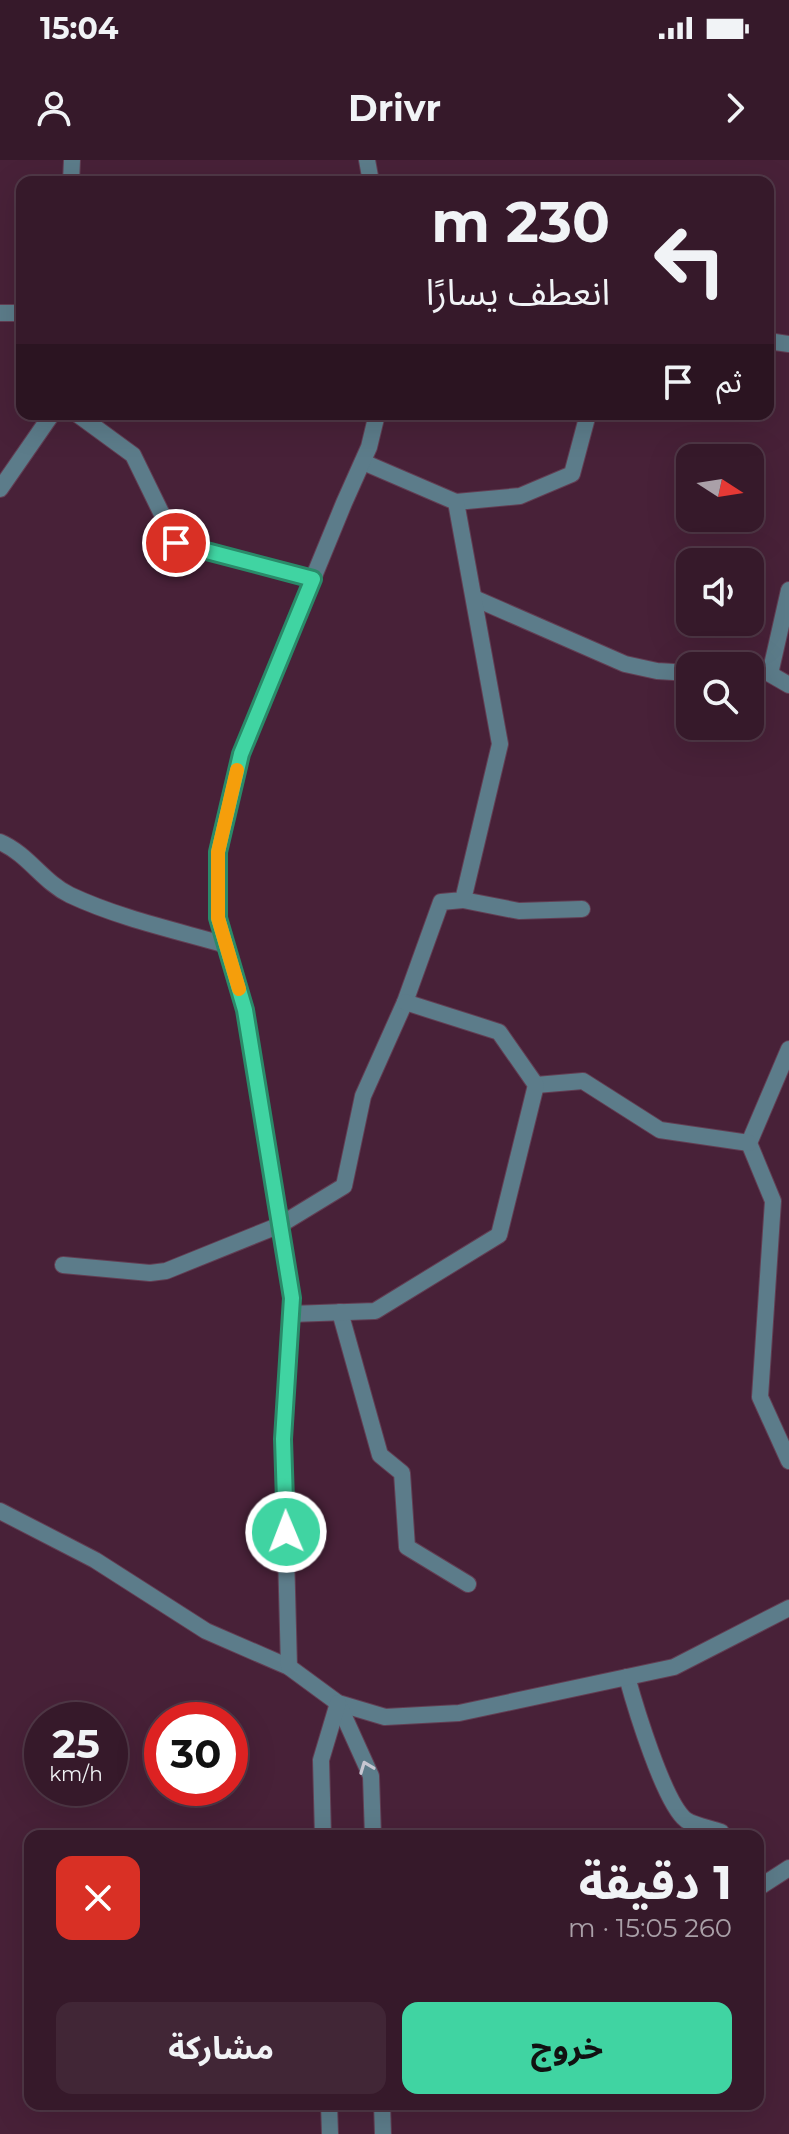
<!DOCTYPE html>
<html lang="ar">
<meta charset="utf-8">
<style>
:root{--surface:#36192a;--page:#412636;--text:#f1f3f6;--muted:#aaa0a8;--line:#503847;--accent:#40d4a2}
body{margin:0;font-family:Montserrat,"Noto Sans Arabic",sans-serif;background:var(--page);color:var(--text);direction:rtl;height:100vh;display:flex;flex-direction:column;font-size:30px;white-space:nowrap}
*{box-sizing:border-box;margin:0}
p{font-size:26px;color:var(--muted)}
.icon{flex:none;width:44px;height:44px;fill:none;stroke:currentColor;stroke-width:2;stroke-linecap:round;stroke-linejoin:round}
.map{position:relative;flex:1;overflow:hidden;direction:ltr}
.drawer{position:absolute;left:24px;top:1670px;width:740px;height:280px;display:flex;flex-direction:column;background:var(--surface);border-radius:16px;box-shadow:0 8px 32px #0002,0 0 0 2px var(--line);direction:rtl}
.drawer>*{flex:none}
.hud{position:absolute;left:16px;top:16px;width:758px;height:244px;border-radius:16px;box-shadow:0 8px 32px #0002,0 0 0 2px var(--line);direction:rtl;background:#36192a;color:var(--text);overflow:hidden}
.needle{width:52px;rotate:102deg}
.tools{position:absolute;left:676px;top:284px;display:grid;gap:16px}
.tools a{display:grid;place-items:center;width:88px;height:88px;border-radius:16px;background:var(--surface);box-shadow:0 8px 32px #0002,0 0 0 2px var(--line);font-size:40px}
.speed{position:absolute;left:24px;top:1542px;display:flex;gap:16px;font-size:40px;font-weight:700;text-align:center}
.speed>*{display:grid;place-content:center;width:104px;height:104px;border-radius:50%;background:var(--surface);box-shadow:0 8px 32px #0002,0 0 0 2px var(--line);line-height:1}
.speed small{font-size:20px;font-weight:400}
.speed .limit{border:12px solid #d22;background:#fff;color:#111}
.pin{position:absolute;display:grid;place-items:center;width:68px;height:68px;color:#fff;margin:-34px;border:4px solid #fff;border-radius:50%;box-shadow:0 2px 8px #0007}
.me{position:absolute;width:88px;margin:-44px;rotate:359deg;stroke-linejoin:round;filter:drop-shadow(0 0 6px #0008)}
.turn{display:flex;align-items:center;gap:28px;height:168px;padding:0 32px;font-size:36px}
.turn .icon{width:104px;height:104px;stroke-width:2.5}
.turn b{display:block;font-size:56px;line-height:68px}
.then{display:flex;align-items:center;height:76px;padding:0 32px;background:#0003;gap:16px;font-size:30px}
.round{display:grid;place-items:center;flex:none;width:84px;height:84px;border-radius:16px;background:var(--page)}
.headline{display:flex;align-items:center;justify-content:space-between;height:136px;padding:0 32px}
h1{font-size:48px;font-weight:700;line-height:60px}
.primary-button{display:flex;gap:16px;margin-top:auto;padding:16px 32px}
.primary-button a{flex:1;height:92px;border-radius:16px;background:var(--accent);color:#111;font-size:32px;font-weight:700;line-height:92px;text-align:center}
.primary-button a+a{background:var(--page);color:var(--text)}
.status{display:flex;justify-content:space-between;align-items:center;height:56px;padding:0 40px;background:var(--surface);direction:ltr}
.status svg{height:22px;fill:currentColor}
header{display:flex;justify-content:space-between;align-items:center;height:104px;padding:0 32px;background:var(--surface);font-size:36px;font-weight:700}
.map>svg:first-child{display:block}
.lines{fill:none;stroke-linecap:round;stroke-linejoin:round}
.service-casing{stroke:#623e53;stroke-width:18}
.minor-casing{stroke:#623e53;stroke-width:18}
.service{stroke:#5c7c8a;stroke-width:16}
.minor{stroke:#5c7c8a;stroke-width:16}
.oneway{stroke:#c6c6d1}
.route-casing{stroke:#2a8a69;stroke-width:20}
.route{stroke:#40d4a2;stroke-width:14}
.slow{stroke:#f59e0b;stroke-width:14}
</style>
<div class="status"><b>15:04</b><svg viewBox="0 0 49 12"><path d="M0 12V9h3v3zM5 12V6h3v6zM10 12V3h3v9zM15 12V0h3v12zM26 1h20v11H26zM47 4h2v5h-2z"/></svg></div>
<header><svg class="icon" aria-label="forward" viewBox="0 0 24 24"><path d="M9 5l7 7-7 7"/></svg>Drivr<svg class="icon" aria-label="person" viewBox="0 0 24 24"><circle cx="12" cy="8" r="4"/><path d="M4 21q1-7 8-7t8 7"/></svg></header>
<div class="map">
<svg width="789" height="1974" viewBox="0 0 789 1974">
<rect width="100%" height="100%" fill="#482138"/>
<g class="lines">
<!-- service casing -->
<g class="service-casing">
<g id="service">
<polyline points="71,22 72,0"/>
<polyline points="0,153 22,153"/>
<polyline points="768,181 789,184"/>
<polyline points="77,254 133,295 176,383 313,419"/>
<polyline points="0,329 52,254"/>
<polyline points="456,342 520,336 572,314 588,254"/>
<polyline points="789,430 770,514 789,525"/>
<polyline points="474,438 625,504 657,511 690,513"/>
<polyline points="463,740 519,751 582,749"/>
<polyline points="789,889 749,983 773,1041 760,1237 789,1301"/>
<polyline points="536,925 583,921 660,970 749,983"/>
<polyline points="280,1065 344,1026 363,936 405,842 441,742 463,740 500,584 456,342 363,302"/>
<polyline points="340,1152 380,1295 402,1313 407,1387 468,1424"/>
<polyline points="291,1154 375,1151 499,1075 536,925 499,872 405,842"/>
<path d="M627 1517C635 1546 664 1643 686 1660 695 1666 710 1668 721 1672"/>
<polyline points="758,1728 789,1708"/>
</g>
</g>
<!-- minor casing -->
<g class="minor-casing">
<g id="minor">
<polyline points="367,0 371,22"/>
<path d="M0 682C28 694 43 722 70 735 119 758 174 770 226 785"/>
<polyline points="63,1105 150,1113 166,1111 280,1065"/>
<polyline points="0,1351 95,1400 206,1471 289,1507 338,1543 385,1557 459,1553 674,1507 789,1448"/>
<polyline points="289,1507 283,1279 292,1138 245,850 218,758 218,692 241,594 344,343 369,287 377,254"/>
<polyline points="338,1543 371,1616 373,1676"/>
<polyline points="323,1676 321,1600 338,1543"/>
<polyline points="329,1944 330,1974"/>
<polyline points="382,1944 383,1974"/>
</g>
</g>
<!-- service -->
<use href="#service" class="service"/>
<!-- minor -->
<use href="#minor" class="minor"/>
</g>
<!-- one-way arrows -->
<defs><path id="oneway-chevron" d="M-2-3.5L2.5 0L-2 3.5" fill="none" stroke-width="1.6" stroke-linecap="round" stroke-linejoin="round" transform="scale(2)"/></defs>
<use class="oneway" href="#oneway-chevron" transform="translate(366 1607) rotate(-111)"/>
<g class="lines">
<!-- route casing -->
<g class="route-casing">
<polyline id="route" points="176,383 313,419 241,594 218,692 218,758 245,850 292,1138 283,1279 286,1372"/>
</g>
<!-- route -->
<use href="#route" class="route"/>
<!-- slow -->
<polyline class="slow" points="237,610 218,692 218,758 239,829"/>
</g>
</svg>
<div class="tools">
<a><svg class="needle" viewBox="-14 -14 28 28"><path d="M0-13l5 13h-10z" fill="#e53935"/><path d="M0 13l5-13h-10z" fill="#aaa0a8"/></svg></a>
<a><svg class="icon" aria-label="sound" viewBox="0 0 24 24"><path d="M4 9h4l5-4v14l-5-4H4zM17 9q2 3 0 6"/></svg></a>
<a><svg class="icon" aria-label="search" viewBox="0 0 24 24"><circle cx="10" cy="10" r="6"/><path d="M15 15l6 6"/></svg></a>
</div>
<div class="speed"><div>25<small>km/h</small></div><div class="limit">30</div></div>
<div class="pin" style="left:176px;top:383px;background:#d93025"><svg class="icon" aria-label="arrive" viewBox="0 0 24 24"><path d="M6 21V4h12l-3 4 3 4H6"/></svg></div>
<svg class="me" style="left:286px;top:1372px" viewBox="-20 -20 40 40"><circle r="17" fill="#40d4a2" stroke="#fff" stroke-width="3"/><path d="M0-11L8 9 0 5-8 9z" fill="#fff"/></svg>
<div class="hud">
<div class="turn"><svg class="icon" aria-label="left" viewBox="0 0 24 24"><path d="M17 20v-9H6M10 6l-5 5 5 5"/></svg><div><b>230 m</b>انعطف يسارًا</div></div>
<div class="then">ثم<svg class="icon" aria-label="arrive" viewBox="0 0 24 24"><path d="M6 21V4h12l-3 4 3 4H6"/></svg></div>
</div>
<section class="drawer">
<div class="headline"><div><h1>1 دقيقة</h1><p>260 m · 15:05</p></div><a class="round" style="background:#d93025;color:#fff"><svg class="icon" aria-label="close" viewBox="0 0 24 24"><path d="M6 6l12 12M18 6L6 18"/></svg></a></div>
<div class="primary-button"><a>خروج</a><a>مشاركة</a></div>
</section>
</div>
